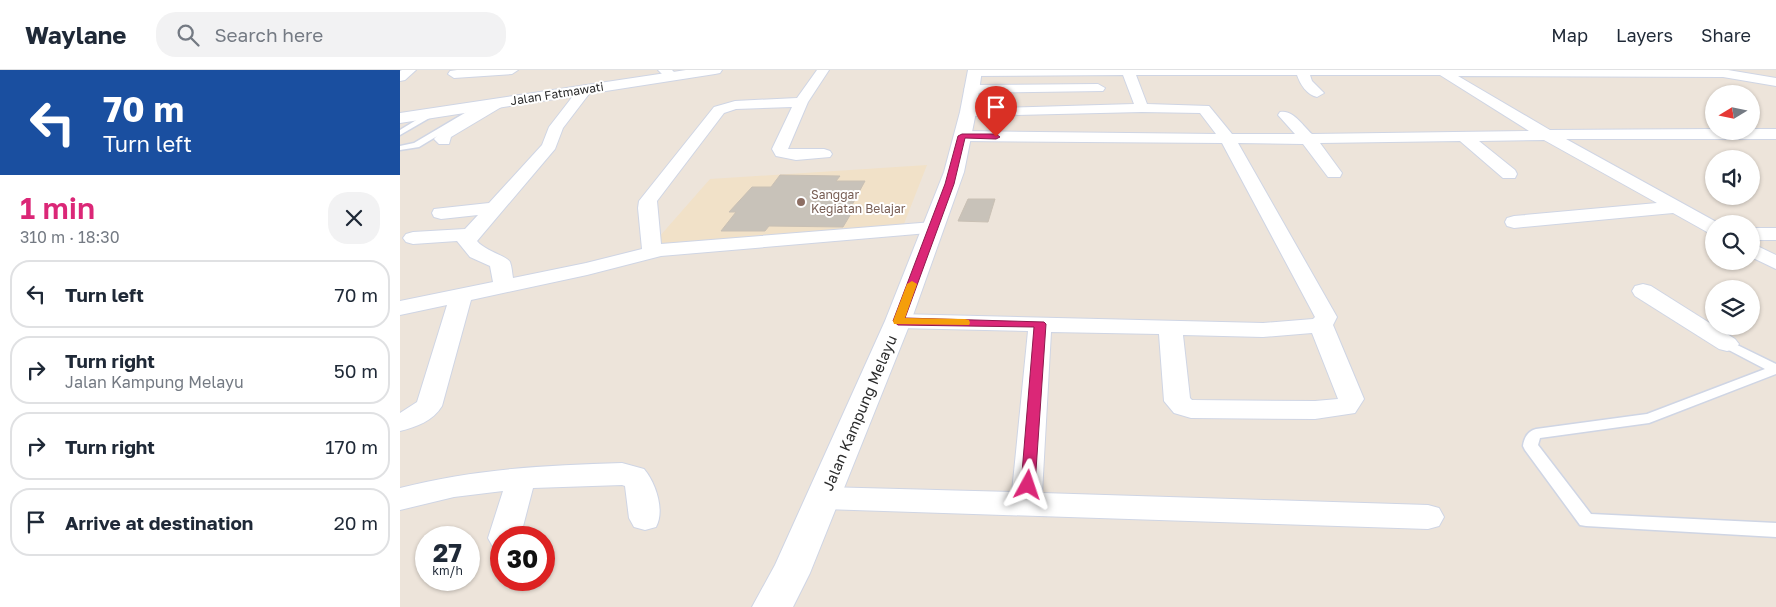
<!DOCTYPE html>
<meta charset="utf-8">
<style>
:root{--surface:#fff;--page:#f2f2f3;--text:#1f2937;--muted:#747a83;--line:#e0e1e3;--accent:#db2777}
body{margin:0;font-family:"Golos Text",sans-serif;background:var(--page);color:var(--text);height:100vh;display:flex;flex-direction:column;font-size:19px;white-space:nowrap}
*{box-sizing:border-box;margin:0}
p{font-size:16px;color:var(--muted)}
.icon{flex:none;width:28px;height:28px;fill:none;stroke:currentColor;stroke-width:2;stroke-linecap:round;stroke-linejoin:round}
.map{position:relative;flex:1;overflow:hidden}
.sheet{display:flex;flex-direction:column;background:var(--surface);width:400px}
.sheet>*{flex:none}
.top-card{background:#1a4fa0;color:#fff;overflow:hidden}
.needle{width:32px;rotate:260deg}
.buttons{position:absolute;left:1305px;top:15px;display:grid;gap:10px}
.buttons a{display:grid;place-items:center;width:55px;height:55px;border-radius:50%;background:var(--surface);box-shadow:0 1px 4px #0004;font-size:25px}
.speed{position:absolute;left:15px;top:456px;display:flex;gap:10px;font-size:25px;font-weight:700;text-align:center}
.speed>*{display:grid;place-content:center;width:65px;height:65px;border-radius:50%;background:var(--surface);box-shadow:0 1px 4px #0004;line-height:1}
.speed small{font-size:12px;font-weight:400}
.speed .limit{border:8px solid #d22;background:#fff;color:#111}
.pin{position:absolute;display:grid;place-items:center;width:42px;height:42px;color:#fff;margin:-51px -21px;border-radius:50% 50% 50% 0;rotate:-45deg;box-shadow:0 0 5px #0007}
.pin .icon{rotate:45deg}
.me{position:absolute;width:55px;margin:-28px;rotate:5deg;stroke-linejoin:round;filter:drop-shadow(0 0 4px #0008)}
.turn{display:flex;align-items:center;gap:18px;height:105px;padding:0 20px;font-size:22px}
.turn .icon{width:65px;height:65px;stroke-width:2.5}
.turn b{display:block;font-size:35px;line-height:42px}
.round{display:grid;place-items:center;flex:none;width:52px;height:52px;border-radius:20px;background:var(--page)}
.head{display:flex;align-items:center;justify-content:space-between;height:85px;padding:0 20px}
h1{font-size:30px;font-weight:600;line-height:38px;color:var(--accent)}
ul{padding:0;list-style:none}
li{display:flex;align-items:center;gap:15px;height:68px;margin:0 10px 8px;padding:0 10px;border:2px solid var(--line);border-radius:20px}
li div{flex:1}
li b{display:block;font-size:19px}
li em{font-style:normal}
header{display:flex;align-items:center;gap:30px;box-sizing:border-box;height:70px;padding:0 25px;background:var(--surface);border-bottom:1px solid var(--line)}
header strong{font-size:24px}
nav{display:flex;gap:28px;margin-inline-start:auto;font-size:18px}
.search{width:350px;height:45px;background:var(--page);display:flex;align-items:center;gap:12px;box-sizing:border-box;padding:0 18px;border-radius:20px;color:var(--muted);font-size:19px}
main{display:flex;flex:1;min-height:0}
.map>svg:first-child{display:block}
.education{fill:#f1e1c8}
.building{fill:#c8c2b9;stroke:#c9c0b4}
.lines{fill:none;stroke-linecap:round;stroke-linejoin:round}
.lane-casing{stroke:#cfd5e4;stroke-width:3}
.street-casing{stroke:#cfd5e4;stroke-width:2}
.secondary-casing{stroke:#cfd5e4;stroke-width:2}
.lane{fill:#fff;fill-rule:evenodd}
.street{fill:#fff;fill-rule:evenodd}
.secondary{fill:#fff;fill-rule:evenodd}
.route{fill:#db2777;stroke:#8e194d}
.slow{fill:#f59e0b}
.education-dot{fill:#8d6e63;stroke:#fff;stroke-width:2}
.labels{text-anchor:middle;stroke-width:4;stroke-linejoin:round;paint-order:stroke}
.far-street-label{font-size:12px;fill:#2a2a2a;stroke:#fff}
.far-education-label{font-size:12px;fill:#785e54;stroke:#fff;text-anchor:start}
.street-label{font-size:15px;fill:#2a2a2a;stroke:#fff}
</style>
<header>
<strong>Waylane</strong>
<div class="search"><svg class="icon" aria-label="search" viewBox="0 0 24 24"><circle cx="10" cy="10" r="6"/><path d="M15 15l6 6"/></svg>Search here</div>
<nav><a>Map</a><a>Layers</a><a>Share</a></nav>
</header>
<main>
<section class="sheet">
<div class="top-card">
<div class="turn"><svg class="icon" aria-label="left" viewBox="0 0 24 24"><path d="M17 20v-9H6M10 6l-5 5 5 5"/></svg><div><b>70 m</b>Turn left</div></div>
</div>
<div class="head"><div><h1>1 min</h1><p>310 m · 18:30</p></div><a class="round"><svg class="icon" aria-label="close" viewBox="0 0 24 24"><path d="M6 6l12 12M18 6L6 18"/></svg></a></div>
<ul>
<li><svg class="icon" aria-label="left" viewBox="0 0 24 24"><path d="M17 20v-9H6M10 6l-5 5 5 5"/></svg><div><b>Turn left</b></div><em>70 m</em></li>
<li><svg class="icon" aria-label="right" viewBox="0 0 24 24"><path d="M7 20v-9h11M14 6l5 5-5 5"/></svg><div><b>Turn right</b><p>Jalan Kampung Melayu</p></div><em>50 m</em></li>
<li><svg class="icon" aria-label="right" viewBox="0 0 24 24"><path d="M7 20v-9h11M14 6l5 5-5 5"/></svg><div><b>Turn right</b></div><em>170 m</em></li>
<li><svg class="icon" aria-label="arrive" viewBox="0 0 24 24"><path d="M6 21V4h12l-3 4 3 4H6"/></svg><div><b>Arrive at destination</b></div><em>20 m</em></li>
</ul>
</section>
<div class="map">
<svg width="1376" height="537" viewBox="0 0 1376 537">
<rect width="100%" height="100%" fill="#ede4da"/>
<!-- education -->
<polygon class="education" points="527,95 504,154 252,175 310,109"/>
<!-- building -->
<g class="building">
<polygon points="380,105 440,106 436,111 465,111 451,137 455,137 443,157 369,156 365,161 321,161 336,142 329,142 352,117 371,117"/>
<polygon points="568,129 595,129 588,152 558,151"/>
</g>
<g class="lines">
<!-- lane casing -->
<g class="lane-casing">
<g id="lane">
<polygon points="80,34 87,36 19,77 0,80 0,76 14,73"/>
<polygon points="31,41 38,43 0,65 0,60"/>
<path d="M1327 270 1376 294V304L1249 353 1140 368 1138 375 1191 444 1376 453V467L1186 456 1180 455 1125 380 1123 376C1124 368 1128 361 1136 359L1247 344 1365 299 1323 277 1321 274Z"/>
</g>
</g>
<!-- street casing -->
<g class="street-casing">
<g id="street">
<polygon points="2,0 16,0 5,10 0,11 0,1"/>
<polygon points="57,0 118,0 112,4 54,8 48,4 50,1"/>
<polygon points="258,0 272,0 278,6 272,10 267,9"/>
<path d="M417 0H429L408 32 388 79H424L430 81 432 84 430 87 396 90 376 86 372 79 392 37 336 39 324 43 257 131 261 174 533 152 540 154 543 158 540 162 261 186 187 205 71 230 42 336C33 351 16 357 0 361V343L17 332 47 235 0 245V231L93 212 90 196 70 187 57 171 13 174 6 172 3 168 6 164 13 162 65 159 78 145 41 149 34 147 32 143 34 139 89 133 142 75 149 57 180 17 185 16 192 20 163 58 155 79 77 171C85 181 107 186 110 192 112 197 112 203 113 208L186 193 242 179 238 138 239 131 314 37 335 31 397 28Z"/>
<path d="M569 0H1328L1376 8V16L1323 7 1058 6 1150 60 1314 59V61H1351V59H1376V69H1166L1320 154H1314V164L1307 162 1273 143 1114 158 1107 156 1105 152 1107 148 1114 146 1257 133 1144 70 1079 71 1115 100 1117 104 1115 108H1103L1060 71 920 73 942 103 940 107H928L903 74 838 73 937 247 933 255 964 329 955 343 915 349 791 348 774 343 764 331 759 264 651 262 642 423 1028 435 1039 438 1044 447 1039 456 1028 459 424 439 413 436 409 428 413 420 424 417 612 422 628 261 498 258 490 256 486 251 490 246 498 244 863 253 913 249 915 247 822 73 562 71 557 69 554 66 557 63 562 61 816 64 800 43 742 42 568 46 563 45 561 42 563 39 734 34 723 5 574 6 570 5 568 2ZM736 5H897C900 14 907 25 917 27L924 23 912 11 910 5H1040L1129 61 912 64C903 56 893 39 880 42L878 45 895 64H832L809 36 747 34ZM912 263 938 329 915 331 792 330 790 328 783 265 863 267Z"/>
<polygon points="698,14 705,18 703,21 571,23 564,19 571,15"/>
<polygon points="98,29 105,33 103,36 51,67 49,74 39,74 34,69 41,61"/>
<rect x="1351" y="158" width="25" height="12"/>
<polygon points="1351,173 1376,185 1376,199 1351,187"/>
<polygon points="1243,214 1251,216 1335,269 1339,274 1335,279 1327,281 1319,279 1235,226 1232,221 1235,216"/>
<path d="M222 393 244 399C256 413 265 441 256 457L245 460 234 457 229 448 225 416 222 415 133 418 120 468H101V480L93 477 88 468 103 421 54 427 0 440V418C73 399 147 395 222 393Z"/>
</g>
</g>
<!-- secondary casing -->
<g class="secondary-casing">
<g id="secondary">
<polygon points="286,0 322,0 320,3 315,4 0,53 0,43"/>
<polygon points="568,0 582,0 576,42 564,102 511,251 410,503 393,537 352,537 375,495 485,251 544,102 560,42"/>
</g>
</g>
<!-- lane -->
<use href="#lane" class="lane"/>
<!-- street -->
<use href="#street" class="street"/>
<!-- secondary -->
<use href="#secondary" class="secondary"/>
</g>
<!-- route -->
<polygon class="route" points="562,64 596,64 600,67 596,69 565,68 554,114 505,248 644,252 646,254 635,415 633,419 628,420 623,419 621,415 634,257 498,255 493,251 545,114 558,66"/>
<!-- slow -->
<polygon class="slow" points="512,211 517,214 505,248 565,249 569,250 570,253 569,255 494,254 493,251 507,214"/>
<!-- markers -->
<circle class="education-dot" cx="401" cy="132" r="5"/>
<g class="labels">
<!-- far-street labels -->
<g class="far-street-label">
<text transform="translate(157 24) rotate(-9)" y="4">Jalan Fatmawati</text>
</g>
<!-- far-education labels -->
<g class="far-education-label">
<text x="411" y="129">Sanggar<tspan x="411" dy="14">Kegiatan Belajar</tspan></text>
</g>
<!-- street labels -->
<g class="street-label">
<text transform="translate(460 343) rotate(-67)" y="5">Jalan Kampung Melayu</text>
</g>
</g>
</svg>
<div class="buttons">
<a><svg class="needle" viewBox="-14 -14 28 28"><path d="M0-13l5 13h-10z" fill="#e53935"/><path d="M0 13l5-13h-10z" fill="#747a83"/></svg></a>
<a><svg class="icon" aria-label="sound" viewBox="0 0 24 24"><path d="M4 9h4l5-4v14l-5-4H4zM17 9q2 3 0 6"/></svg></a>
<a><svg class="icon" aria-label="search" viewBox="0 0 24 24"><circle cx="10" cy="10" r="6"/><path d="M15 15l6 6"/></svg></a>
<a><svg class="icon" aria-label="layers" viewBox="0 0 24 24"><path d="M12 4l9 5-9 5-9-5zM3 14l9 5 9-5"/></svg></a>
</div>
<div class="speed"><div>27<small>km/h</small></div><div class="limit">30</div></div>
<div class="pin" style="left:596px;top:67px;background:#d93025"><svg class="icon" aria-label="arrive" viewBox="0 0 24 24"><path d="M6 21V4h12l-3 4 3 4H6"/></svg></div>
<svg class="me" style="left:628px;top:415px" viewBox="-20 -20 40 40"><path d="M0-17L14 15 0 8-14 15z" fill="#db2777" stroke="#fff" stroke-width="4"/></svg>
</div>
</main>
